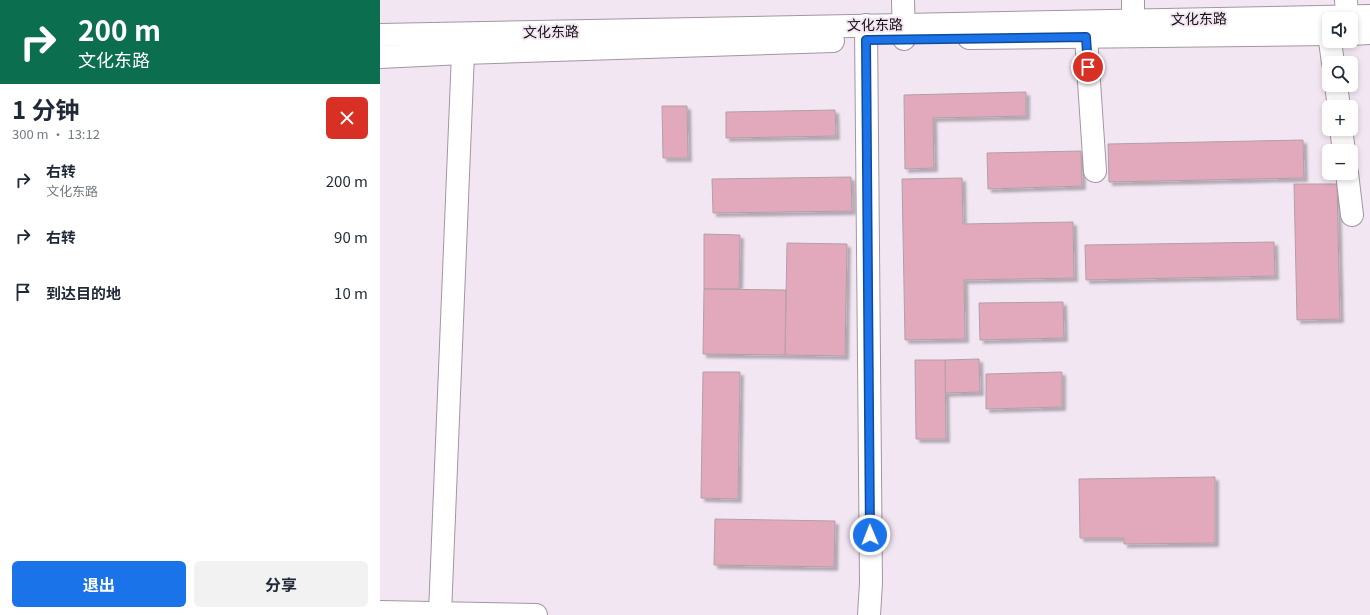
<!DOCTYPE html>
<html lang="zh">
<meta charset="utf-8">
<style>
:root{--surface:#fff;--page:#f2f2f3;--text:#1f2937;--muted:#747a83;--accent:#1a73e8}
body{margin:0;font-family:Georgia,"Noto Sans SC",serif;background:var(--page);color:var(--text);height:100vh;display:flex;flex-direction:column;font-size:15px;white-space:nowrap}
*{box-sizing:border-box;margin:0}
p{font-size:13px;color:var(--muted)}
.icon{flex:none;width:22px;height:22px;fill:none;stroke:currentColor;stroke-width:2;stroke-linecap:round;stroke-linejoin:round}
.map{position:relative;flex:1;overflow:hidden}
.side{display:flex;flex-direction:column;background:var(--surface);width:380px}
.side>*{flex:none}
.top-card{background:#0b6e4f;color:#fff;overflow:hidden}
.tools{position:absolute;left:942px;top:12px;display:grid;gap:8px}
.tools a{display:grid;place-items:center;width:36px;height:36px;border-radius:6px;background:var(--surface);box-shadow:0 2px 6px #0003;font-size:20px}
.pin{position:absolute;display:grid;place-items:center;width:34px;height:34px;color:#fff;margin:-17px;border:2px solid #fff;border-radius:50%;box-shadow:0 1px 4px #0007}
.me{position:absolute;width:44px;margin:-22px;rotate:359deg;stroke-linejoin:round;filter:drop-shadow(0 0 3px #0008)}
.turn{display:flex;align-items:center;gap:14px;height:84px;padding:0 12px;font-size:18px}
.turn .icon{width:52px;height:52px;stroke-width:2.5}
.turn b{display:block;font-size:28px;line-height:34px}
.round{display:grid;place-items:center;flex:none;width:42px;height:42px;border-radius:6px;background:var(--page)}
.head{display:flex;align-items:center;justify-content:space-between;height:68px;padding:0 12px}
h1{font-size:24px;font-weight:700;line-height:30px}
.cta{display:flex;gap:8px;margin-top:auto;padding:8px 12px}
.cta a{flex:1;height:46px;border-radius:6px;background:var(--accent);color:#fff;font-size:16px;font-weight:700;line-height:46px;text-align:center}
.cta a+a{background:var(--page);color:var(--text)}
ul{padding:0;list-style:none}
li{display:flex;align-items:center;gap:12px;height:56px;padding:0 12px}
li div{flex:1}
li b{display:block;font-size:15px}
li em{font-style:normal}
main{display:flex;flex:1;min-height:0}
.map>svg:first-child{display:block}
.building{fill:#e1a9bb;stroke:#b1a0a5;filter:url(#shadow)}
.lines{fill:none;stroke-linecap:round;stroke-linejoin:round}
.minor-casing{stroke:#a296a2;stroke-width:24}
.major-casing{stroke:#a296a2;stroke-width:24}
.minor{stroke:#fff;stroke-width:22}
.major{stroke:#fff;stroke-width:22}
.route-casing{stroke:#114b97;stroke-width:10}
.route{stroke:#1a73e8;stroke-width:7}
.labels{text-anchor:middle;stroke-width:4;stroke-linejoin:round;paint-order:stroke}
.street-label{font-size:14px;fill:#120e12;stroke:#f3e6f3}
</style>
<main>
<section class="side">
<div class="top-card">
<div class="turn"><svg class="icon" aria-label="right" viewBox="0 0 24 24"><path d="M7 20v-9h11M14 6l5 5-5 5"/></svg><div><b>200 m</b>文化东路</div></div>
</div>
<div class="head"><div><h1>1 分钟</h1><p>300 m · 13:12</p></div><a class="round" style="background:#d93025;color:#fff"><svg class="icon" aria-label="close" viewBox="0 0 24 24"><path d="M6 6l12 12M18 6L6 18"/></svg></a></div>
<ul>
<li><svg class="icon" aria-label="right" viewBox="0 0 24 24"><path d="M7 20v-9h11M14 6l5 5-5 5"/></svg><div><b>右转</b><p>文化东路</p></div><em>200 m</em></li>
<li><svg class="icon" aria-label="right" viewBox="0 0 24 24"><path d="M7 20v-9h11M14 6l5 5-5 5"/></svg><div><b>右转</b></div><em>90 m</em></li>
<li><svg class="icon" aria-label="arrive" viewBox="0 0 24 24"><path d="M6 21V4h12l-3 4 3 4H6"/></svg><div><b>到达目的地</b></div><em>10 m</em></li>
</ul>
<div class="cta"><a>退出</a><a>分享</a></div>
</section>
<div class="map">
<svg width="990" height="615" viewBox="0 0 990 615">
<defs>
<filter id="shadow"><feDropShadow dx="3.5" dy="3.5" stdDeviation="1" flood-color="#0004"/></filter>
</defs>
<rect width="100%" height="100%" fill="#f3e6f3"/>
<!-- building -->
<g class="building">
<polygon points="646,92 646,116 553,118 554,168 525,169 524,95"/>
<polygon points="282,106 307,106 308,158 283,158"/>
<polygon points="455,110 456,136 346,138 346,112"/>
<polygon points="923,140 924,178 729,182 728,144"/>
<polygon points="701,151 702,186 608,189 607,153"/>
<polygon points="471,177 472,211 333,213 332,179"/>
<polygon points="582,178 583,224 693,222 694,278 584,280 585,339 525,340 522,179"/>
<polygon points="914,184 957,184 960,319 917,320"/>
<polygon points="324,234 360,235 359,289 324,289"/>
<polygon points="894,242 895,276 706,280 705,245"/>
<polygon points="407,243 467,244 465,356 405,355"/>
<polygon points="324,289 406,290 405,355 323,354"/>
<polygon points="683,302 684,338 600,340 599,303"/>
<polygon points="599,359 600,392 565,393 565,360"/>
<polygon points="535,360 565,360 566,439 536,439"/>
<polygon points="323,372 360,372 358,499 321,498"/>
<polygon points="682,372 682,407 606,409 606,374"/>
<polygon points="835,477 835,543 744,544 744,538 700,538 699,479"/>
<polygon points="335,519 455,521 454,567 334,565"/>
</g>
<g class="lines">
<!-- minor casing -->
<g class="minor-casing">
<g id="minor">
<polyline points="523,0 524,39"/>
<polyline points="966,0 967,16"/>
<polyline points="753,20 753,0"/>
<polyline points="486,25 491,583 489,615"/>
<polyline points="706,37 715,171"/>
<polyline points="950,41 953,63"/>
<polyline points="956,85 959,107"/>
<polyline points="961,129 964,151"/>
<polyline points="967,173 972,215"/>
<polyline points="0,612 156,615"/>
<polyline points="60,613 83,53"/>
</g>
</g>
<!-- major casing -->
<g class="major-casing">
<g id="major">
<polyline points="971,34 990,33"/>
<polyline points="0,35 990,16"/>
<polyline points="589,38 949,34"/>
<polyline points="0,57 83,53 453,41"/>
</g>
</g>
<!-- minor -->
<use href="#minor" class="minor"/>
<!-- major -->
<use href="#major" class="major"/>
</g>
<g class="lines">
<!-- route casing -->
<g class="route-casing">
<polyline id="route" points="490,535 486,40 706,37 708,67"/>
</g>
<!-- route -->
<use href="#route" class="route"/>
</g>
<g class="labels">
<!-- street labels -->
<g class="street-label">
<text transform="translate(819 19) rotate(-1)" y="5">文化东路</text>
<text transform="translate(495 25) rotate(-1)" y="5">文化东路</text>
<text transform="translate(171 32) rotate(-1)" y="5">文化东路</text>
</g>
</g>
</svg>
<div class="tools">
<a><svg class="icon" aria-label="sound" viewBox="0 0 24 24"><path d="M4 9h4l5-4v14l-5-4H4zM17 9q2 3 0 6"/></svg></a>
<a><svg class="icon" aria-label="search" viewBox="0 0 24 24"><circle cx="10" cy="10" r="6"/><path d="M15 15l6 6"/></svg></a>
<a>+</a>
<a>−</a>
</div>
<div class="pin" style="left:708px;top:67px;background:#d93025"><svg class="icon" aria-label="arrive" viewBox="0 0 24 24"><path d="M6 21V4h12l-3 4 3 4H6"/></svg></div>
<svg class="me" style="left:490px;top:535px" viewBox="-20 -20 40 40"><circle r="17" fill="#1a73e8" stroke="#fff" stroke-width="3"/><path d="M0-11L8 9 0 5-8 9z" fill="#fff"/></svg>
</div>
</main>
